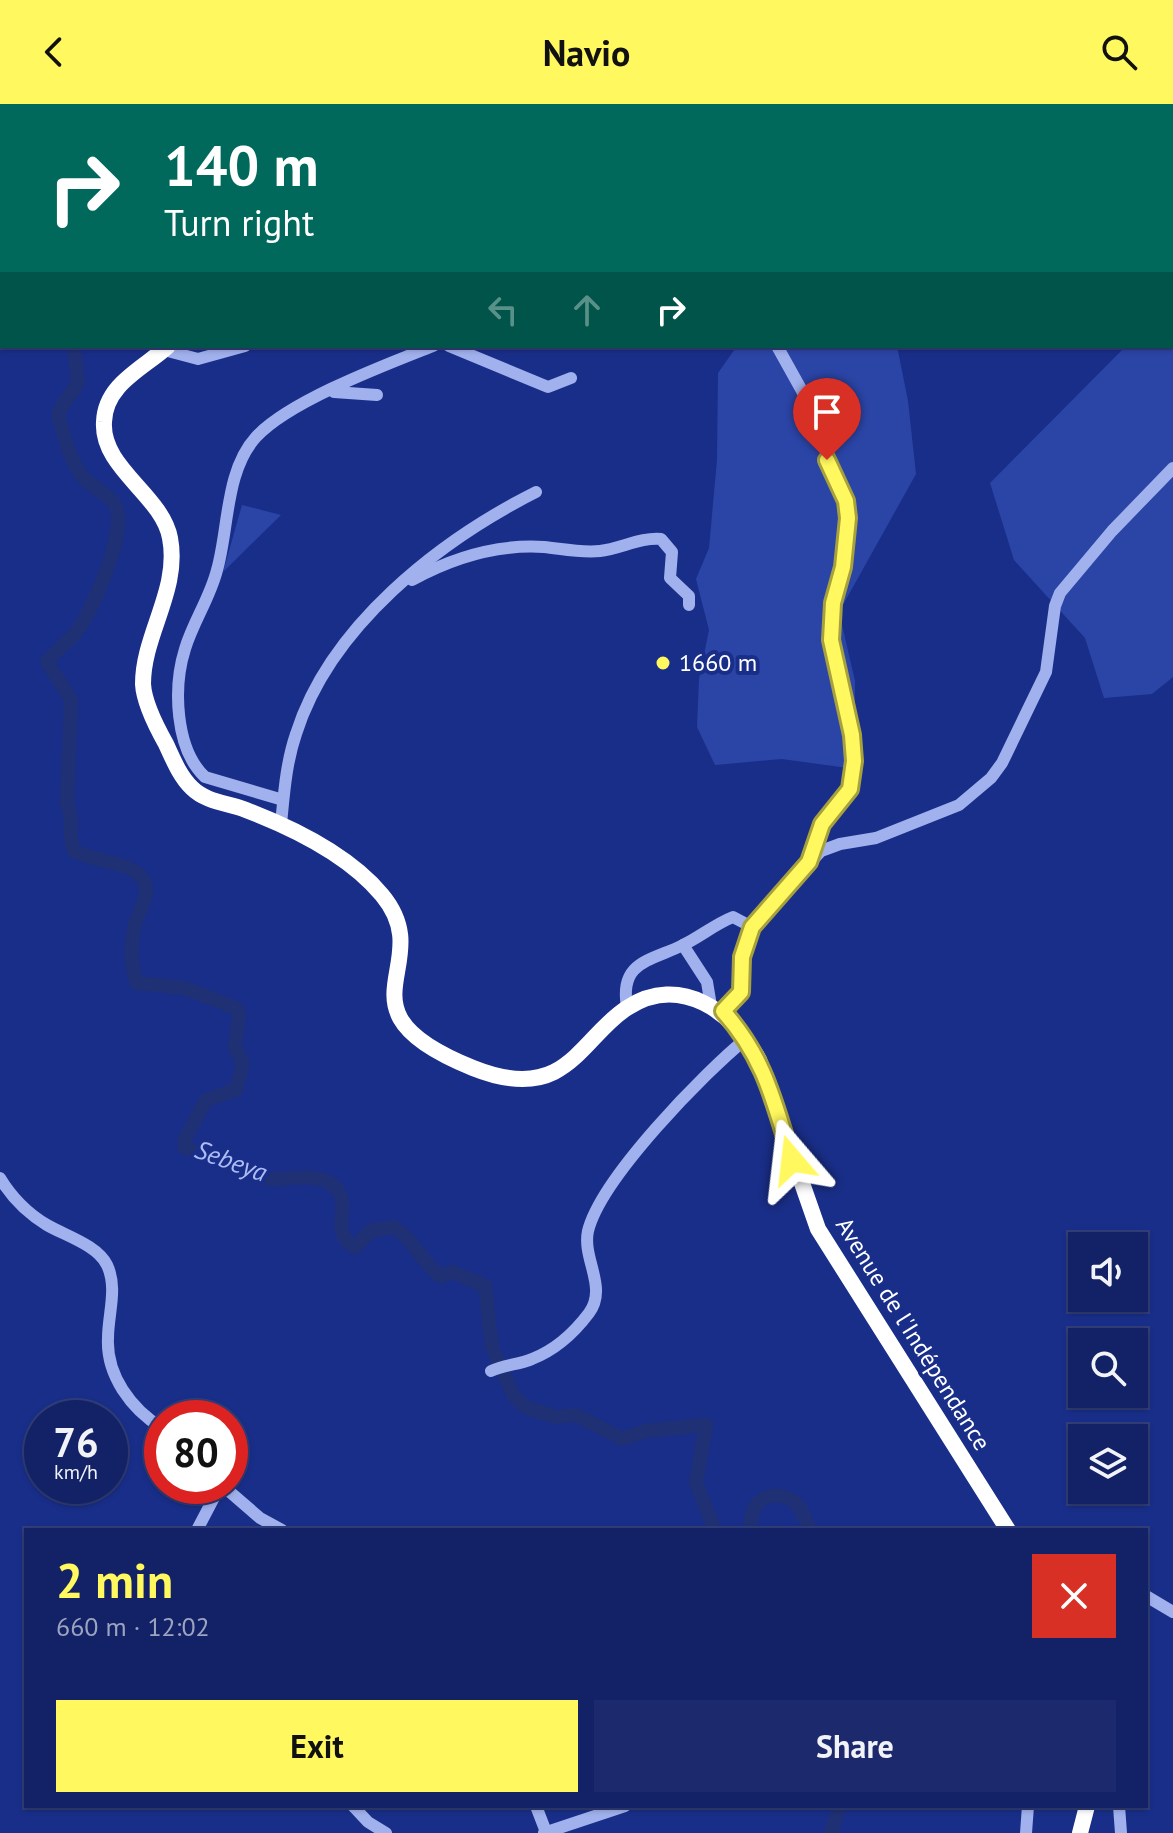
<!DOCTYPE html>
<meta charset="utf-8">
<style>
:root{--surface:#132267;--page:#1c2a6d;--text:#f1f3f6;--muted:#9da4c0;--line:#323f7b;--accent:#fff85e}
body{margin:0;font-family:"PT Sans",sans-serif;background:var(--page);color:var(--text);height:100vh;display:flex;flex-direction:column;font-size:30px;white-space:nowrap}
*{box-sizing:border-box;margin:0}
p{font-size:26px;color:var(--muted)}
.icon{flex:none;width:44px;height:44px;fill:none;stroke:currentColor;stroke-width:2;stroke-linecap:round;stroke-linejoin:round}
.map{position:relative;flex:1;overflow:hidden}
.sheet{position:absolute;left:24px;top:1424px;width:1124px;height:280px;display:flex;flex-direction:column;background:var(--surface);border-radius:0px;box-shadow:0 2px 6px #0004,0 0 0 2px var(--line)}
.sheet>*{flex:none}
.guide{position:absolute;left:0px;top:0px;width:1174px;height:244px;box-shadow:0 2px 6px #0004,0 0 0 2px var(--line);background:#00695c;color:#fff;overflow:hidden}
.fabs{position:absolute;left:1068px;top:1128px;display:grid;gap:16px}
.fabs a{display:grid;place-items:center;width:80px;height:80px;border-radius:0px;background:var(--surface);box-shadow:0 2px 6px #0004,0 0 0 2px var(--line);font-size:40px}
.speed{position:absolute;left:24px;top:1296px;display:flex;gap:16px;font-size:40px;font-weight:700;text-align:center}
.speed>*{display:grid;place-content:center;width:104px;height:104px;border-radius:50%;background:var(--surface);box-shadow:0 2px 6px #0004,0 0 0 2px var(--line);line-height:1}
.speed small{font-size:20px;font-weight:400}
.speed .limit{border:12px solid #d22;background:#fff;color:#111}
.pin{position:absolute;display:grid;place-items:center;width:68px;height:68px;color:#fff;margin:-82px -34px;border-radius:50% 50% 50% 0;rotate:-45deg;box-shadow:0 0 8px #0007}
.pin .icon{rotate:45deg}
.me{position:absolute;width:88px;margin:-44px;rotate:343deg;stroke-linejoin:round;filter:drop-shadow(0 0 6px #0008)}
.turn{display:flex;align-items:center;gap:28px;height:168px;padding:0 32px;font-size:36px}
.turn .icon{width:104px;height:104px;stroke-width:2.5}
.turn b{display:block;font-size:56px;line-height:68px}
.lanes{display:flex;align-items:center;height:76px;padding:0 32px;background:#0003;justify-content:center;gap:40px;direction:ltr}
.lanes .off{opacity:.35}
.round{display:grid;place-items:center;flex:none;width:84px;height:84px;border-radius:0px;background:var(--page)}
.summary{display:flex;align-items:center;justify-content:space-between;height:136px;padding:0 32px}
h1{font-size:48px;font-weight:700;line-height:60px;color:var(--accent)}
.cta{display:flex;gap:16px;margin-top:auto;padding:16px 32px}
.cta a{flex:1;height:92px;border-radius:0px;background:var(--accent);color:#111;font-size:32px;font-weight:700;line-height:92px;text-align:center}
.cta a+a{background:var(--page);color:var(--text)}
header{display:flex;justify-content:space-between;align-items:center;height:104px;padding:0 32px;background:var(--accent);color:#111;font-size:36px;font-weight:700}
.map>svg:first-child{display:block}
.green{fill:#2b45a7}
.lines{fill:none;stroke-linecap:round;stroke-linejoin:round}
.river{stroke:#203075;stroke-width:14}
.minor{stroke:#a1b1ed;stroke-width:12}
.major{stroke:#e8ebff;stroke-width:14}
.highway{stroke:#fff;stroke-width:16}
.route-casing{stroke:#a6a13d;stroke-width:20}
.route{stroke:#fff85e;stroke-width:14}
.poi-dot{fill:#fff85e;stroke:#192e89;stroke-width:3}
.labels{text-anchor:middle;stroke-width:8;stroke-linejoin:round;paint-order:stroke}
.poi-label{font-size:24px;fill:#fff;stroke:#192e89;text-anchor:start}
.street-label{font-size:24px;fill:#fff;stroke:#192e89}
.water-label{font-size:26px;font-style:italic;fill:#adbcf5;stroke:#192e89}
</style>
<header><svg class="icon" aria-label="back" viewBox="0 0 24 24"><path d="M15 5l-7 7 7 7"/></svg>Navio<svg class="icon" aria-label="search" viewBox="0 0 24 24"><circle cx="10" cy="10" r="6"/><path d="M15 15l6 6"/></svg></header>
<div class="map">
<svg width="1173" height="1729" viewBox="0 0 1173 1729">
<rect width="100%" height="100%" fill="#192e89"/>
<!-- green -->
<g class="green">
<polygon points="737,242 897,242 908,297 916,370 839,508 855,577 855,665 782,655 715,661 697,623 699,575 709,526 696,475 709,444 717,356 718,269"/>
<polygon points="1130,242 1173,244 1173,573 1152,590 1104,594 1085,534 1014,456 990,379 1124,244"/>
<polygon points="242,401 281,411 223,468"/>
</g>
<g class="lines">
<!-- river -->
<g class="river">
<polyline points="119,2 119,0"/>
<path d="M74 242 78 279 59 307V316C65 333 70 358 83 373 92 384 107 388 115 401 129 424 91 513 73 532 64 542 55 547 47 558L71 595 67 701C75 716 67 730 74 747 93 757 124 757 139 771 156 787 137 807 134 824 131 841 130 863 137 879L184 884 236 904 239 911 235 943 243 960 236 986 206 996 185 1035V1044L261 1074C283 1079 318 1065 335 1083 354 1101 327 1129 355 1143L370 1127 393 1123C414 1135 421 1158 440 1172L453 1168 485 1182 492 1243 513 1291 525 1303 555 1313 576 1311 622 1335 646 1327 706 1321 696 1379 715 1426"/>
<path d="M750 1426C751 1420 751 1413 753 1407 761 1387 787 1387 799 1403 804 1409 806 1419 810 1426"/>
<polyline points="831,1729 840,1702"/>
</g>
<!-- minor -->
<g class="minor">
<polyline points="743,0 749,2"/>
<polyline points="824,0 825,2"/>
<polyline points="1131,0 1132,2"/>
<polyline points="869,2 871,0"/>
<polyline points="1172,79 1173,80"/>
<polyline points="1172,196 1173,194"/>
<polyline points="449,242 548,283 571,274"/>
<polyline points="777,242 811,303 846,397 848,414 843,463 833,499 831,536 835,562 846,592 854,657 850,685 822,720 810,755"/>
<polyline points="164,246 198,255 245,242"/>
<polyline points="334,288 377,291"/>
<path d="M412 476C452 454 497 440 544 443 563 445 581 449 600 447 620 445 641 433 661 435L672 448 670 474 689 492V501"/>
<path d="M283 696 205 673C175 645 173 583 185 545 193 518 210 494 217 466 229 424 225 367 256 333 289 297 385 261 433 242"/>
<path d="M281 720C284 690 286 659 296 630 330 522 439 437 536 388"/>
<polyline points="683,841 707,878 711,902"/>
<path d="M627 903C619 857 651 857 683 841 700 833 715 820 733 813L752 823"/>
<polyline points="723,907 741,888 742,853 752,823 821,747 840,740 876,734 959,701 991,674 1002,659 1046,568 1055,502 1060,489 1112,427 1173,364"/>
<path d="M0 1074C12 1094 27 1109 47 1121 66 1132 97 1141 107 1161 118 1184 108 1210 108 1234 106 1271 131 1305 162 1324"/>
<path d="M491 1267C505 1260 519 1261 532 1255 555 1246 574 1229 589 1209 608 1183 582 1155 588 1127 601 1074 705 968 747 934"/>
<polyline points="223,1382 260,1414 282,1426"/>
<polyline points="197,1426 220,1382"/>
<polyline points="1146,1492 1173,1508"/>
<polyline points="353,1702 368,1718 386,1729"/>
<polyline points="536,1702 546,1728"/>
<polyline points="1119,1702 1121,1729"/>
<polyline points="544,1729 625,1702"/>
<polyline points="1026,1729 1028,1702"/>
</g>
<!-- major -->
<g class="major">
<polyline points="1060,0 1060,2"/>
<polyline points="1172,225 1173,226"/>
</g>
<!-- highway -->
<g class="highway">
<polyline points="370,2 371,0"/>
<path d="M168 242C144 264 105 280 104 318 101 364 162 391 170 434 180 486 143 530 143 580 144 599 157 624 166 640 173 655 180 673 192 684 206 698 228 699 246 706 293 724 349 751 382 791 441 862 327 905 473 964 498 974 528 981 554 968 583 953 600 921 627 904 680 869 734 908 759 956L818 1125 1008 1426"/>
<polyline points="1080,1729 1087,1702"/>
</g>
</g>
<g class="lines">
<!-- route casing -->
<g class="route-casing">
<path id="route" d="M792 1056C774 998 765 954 723 907L741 888 742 853 752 823 809 758 822 720 850 685 854 657 852 631 831 536 833 499 843 463 848 414 846 397 827 356"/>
</g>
<!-- route -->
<use href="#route" class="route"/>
</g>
<!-- markers -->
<circle class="poi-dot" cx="663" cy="559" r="8"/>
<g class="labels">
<!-- poi labels -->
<g class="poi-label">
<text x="679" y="567">1660 m</text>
</g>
<!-- street labels -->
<g class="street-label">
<text transform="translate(913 1230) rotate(58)" y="8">Avenue de l'Indépendance</text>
</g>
<!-- water labels -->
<g class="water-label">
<text transform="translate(231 1057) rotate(20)" y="9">Sebeya</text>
</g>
</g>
</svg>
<div class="fabs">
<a><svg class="icon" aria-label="sound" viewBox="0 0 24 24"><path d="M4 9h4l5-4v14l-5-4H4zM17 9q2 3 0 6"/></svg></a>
<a><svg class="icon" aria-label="search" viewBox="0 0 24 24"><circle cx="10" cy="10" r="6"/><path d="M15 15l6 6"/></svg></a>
<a><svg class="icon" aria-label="layers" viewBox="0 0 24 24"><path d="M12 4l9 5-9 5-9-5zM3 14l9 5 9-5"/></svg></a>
</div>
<div class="speed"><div>76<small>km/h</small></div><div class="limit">80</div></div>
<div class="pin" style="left:827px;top:356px;background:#d93025"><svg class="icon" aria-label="arrive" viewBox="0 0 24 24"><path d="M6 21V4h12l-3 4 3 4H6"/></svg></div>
<svg class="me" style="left:792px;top:1056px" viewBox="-20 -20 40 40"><path d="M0-17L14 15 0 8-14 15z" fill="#fff85e" stroke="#fff" stroke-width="4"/></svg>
<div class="guide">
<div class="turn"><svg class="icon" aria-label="right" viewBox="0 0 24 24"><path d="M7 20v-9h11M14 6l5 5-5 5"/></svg><div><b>140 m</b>Turn right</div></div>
<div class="lanes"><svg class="icon off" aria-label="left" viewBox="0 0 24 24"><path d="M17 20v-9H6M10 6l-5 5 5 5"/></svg><svg class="icon off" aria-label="ahead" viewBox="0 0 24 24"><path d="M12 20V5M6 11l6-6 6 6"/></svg><svg class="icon" aria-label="right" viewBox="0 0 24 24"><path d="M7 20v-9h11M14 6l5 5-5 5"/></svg></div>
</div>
<section class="sheet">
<div class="summary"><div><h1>2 min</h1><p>660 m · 12:02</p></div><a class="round" style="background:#d93025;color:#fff"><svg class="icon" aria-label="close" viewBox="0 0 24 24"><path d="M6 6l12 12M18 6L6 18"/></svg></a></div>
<div class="cta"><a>Exit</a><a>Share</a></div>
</section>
</div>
